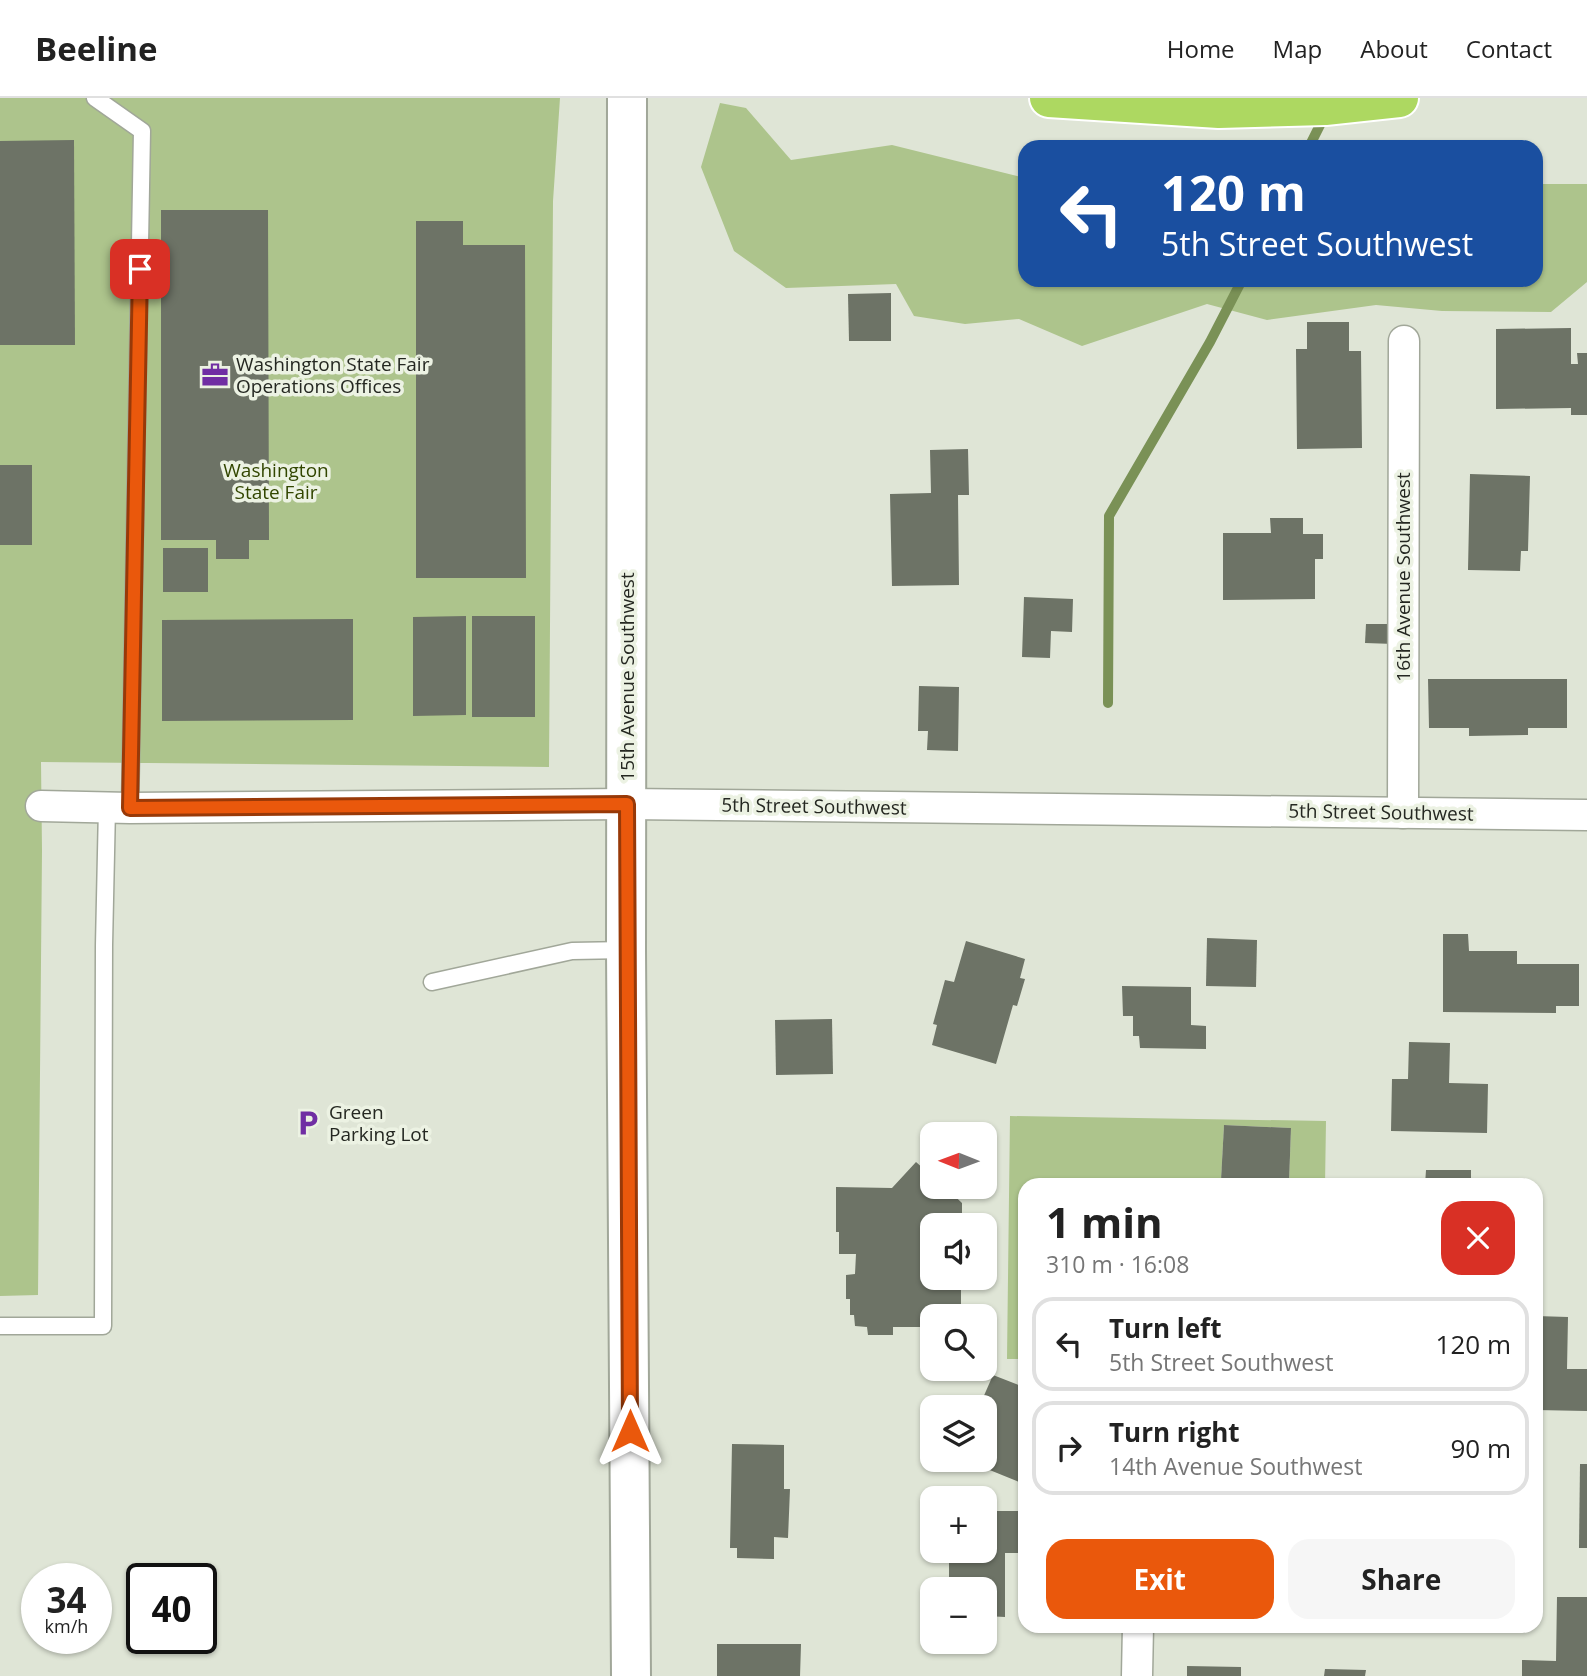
<!DOCTYPE html>
<meta charset="utf-8">
<style>
:root{--surface:#fff;--page:#f6f6f6;--text:#222;--muted:#767676;--line:#e0e0e0;--accent:#ea580c}
body{margin:0;font-family:"Open Sans",sans-serif;background:var(--page);color:var(--text);height:100vh;display:flex;flex-direction:column;font-size:26px;white-space:nowrap}
*{box-sizing:border-box;margin:0}
p{font-size:23px;color:var(--muted)}
.icon{flex:none;width:38px;height:38px;fill:none;stroke:currentColor;stroke-width:2;stroke-linecap:round;stroke-linejoin:round}
.map{position:relative;flex:1;overflow:hidden}
.drawer{position:absolute;left:1018px;top:1080px;width:525px;height:455px;display:flex;flex-direction:column;background:var(--surface);border-radius:21px;box-shadow:0 2px 5px #0004}
.drawer>*{flex:none}
.guide{position:absolute;left:1018px;top:42px;width:525px;height:147px;border-radius:21px;box-shadow:0 2px 5px #0004;background:#1a4fa0;color:#fff;overflow:hidden}
.needle{width:46px;rotate:271deg}
.controls{position:absolute;left:920px;top:1024px;display:grid;gap:14px}
.controls a{display:grid;place-items:center;width:77px;height:77px;border-radius:14px;background:var(--surface);box-shadow:0 2px 5px #0004;font-size:35px}
.speed{position:absolute;left:21px;top:1465px;display:flex;gap:14px;font-size:35px;font-weight:700;text-align:center}
.speed>*{display:grid;place-content:center;width:91px;height:91px;border-radius:50%;background:var(--surface);box-shadow:0 2px 5px #0004;line-height:1}
.speed small{font-size:18px;font-weight:400}
.speed .limit{border:4px solid #111;border-radius:10px;background:#fff;color:#111}
.pin{position:absolute;display:grid;place-items:center;width:60px;height:60px;color:#fff;margin:-30px;border-radius:14px;box-shadow:0 4px 10px #0006}
.me{position:absolute;width:77px;margin:-38px;rotate:0deg;stroke-linejoin:round;filter:drop-shadow(0 0 5px #0008)}
.turn{display:flex;align-items:center;gap:24px;height:147px;padding:0 28px;font-size:32px}
.turn .icon{width:91px;height:91px;stroke-width:2.5}
.turn b{display:block;font-size:49px;line-height:60px}
.round{display:grid;place-items:center;flex:none;width:74px;height:74px;border-radius:21px;background:var(--page)}
.head{display:flex;align-items:center;justify-content:space-between;height:119px;padding:0 28px}
h1{font-size:42px;font-weight:700;line-height:52px}
.button{display:flex;gap:14px;margin-top:auto;padding:14px 28px}
.button a{flex:1;height:80px;border-radius:21px;background:var(--accent);color:#fff;font-size:28px;font-weight:700;line-height:80px;text-align:center}
.button a+a{background:var(--page);color:var(--text)}
ul{padding:0;list-style:none}
li{display:flex;align-items:center;gap:21px;height:94px;margin:0 14px 10px;padding:0 14px;border:4px solid var(--line);border-radius:21px}
li div{flex:1}
li b{display:block;font-size:26px}
li em{font-style:normal}
header{display:flex;align-items:center;gap:42px;box-sizing:border-box;height:98px;padding:0 35px;background:var(--surface);border-bottom:2px solid var(--line)}
header strong{font-size:33px}
nav{display:flex;gap:38px;margin-inline-start:auto;font-size:24px}
.map>svg:first-child{display:block}
.green{fill:#adc48c;fill-rule:evenodd}
.lines{fill:none;stroke-linecap:round;stroke-linejoin:round}
.stream{stroke:#7a9156;stroke-width:10}
.building{fill:#6d7366}
.service-casing{stroke:#a1a799;stroke-width:19}
.minor-casing{stroke:#a1a799;stroke-width:33}
.tertiary-casing{stroke:#a1a799;stroke-width:42}
.motorway-casing{stroke:#fff;stroke-width:42}
.service{stroke:#fff;stroke-width:16}
.minor{stroke:#fff;stroke-width:30}
.tertiary{stroke:#fff;stroke-width:38}
.motorway{stroke:#add861;stroke-width:38}
.route-casing{stroke:#983908;stroke-width:18}
.route{stroke:#ea580c;stroke-width:12}
.labels{text-anchor:middle;stroke-width:7;stroke-linejoin:round;paint-order:stroke}
.poi-label{font-size:19px;fill:#242721;stroke:#ecf2e3;text-anchor:start}
.park-label{font-size:19px;fill:#324600;stroke:#ecf2e3}
.street-label{font-size:19px;fill:#242721;stroke:#ecf2e3}
</style>
<header>
<strong>Beeline</strong>
<nav><a>Home</a><a>Map</a><a>About</a><a>Contact</a></nav>
</header>
<div class="map">
<svg width="1587" height="1578" viewBox="0 0 1587 1578">
<rect width="100%" height="100%" fill="#dfe5d6"/>
<!-- green -->
<g class="green">
<polygon points="0,0 560,0 553,103 549,669 41,664 42,753 38,1197 0,1198"/>
<polygon points="720,5 746,10 791,62 892,47 1025,80 1026,182 1536,182 1537,86 1587,86 1587,184 1551,214 1442,213 1376,207 1267,222 1207,206 1082,248 1019,221 965,226 914,218 896,186 786,190 734,153 701,69"/>
<path d="M1010 1018 1326 1023 1325 1087H1026L1025 1261H1007ZM1224 1027 1291 1030 1289 1085 1221 1082Z"/>
</g>
<g class="lines">
<!-- stream -->
<g class="stream">
<polyline points="1309,49 1326,15"/>
<polyline points="1108,605 1109,418 1210,244 1242,182"/>
</g>
</g>
<!-- building -->
<g class="building">
<polygon points="74,42 75,247 0,247 0,43"/>
<polygon points="161,112 268,112 269,442 249,442 249,461 216,461 216,442 161,442"/>
<polygon points="416,123 463,123 463,147 525,147 526,480 416,480"/>
<polygon points="891,195 891,243 849,243 848,196"/>
<polygon points="1307,224 1349,224 1349,253 1361,253 1362,350 1297,351 1296,251 1307,251"/>
<polygon points="1571,230 1571,266 1578,266 1577,255 1587,255 1587,317 1571,317 1571,310 1496,311 1496,231"/>
<polygon points="968,351 969,397 958,397 959,487 892,488 890,396 931,395 930,352"/>
<rect x="0" y="367" width="32" height="80"/>
<polygon points="1470,376 1530,378 1528,453 1521,453 1520,473 1468,472"/>
<polygon points="1270,420 1303,420 1303,436 1323,436 1323,461 1315,461 1315,501 1223,502 1223,435 1271,435"/>
<rect x="163" y="450" width="45" height="44"/>
<polygon points="1024,499 1073,501 1072,534 1051,533 1050,560 1022,559"/>
<polygon points="466,518 466,617 413,618 413,519"/>
<rect x="472" y="518" width="63" height="101"/>
<polygon points="353,521 353,622 162,623 162,522"/>
<polygon points="1366,526 1395,526 1394,546 1365,545"/>
<polygon points="1428,581 1567,581 1567,630 1528,630 1528,637 1469,638 1469,630 1429,630"/>
<polygon points="919,588 959,589 958,653 927,652 928,633 918,633"/>
<polygon points="1443,836 1468,836 1469,853 1517,853 1517,866 1579,866 1579,908 1556,908 1556,915 1443,914"/>
<polygon points="1207,840 1257,842 1256,889 1206,888"/>
<polygon points="966,843 1025,861 1020,880 1025,881 1017,908 1013,907 996,966 932,947 937,927 933,926 945,882 954,884"/>
<polygon points="1122,888 1191,889 1191,927 1206,928 1206,951 1140,950 1139,938 1133,938 1133,918 1123,918"/>
<polygon points="832,921 833,976 776,977 775,922"/>
<polygon points="1409,944 1450,945 1449,985 1488,986 1487,1035 1391,1033 1392,981 1408,981"/>
<polygon points="1224,1027 1291,1030 1289,1085 1221,1082"/>
<polygon points="916,1064 933,1079 933,1088 944,1088 962,1105 962,1127 933,1127 933,1180 961,1180 961,1218 933,1218 933,1229 893,1229 893,1237 868,1237 867,1229 855,1228 854,1217 850,1217 850,1201 846,1201 846,1177 855,1176 856,1156 839,1156 839,1134 836,1134 836,1089 892,1090"/>
<polygon points="1426,1072 1471,1072 1471,1081 1506,1081 1506,1087 1425,1087"/>
<polygon points="1536,1218 1568,1219 1567,1271 1587,1271 1587,1313 1536,1312"/>
<polygon points="993,1277 1026,1290 1026,1368 1019,1384 965,1362 985,1362 985,1309 979,1309"/>
<polygon points="732,1346 784,1347 784,1391 790,1391 788,1440 774,1439 774,1461 737,1460 737,1450 730,1450"/>
<polygon points="1580,1366 1587,1366 1587,1450 1579,1450"/>
<polygon points="985,1413 1022,1413 1022,1455 1005,1455 1005,1519 985,1518 985,1491 949,1491 949,1457 932,1457 932,1452 985,1452"/>
<polygon points="1557,1499 1587,1499 1587,1578 1522,1578 1522,1562 1556,1563"/>
<polygon points="717,1546 801,1546 800,1578 717,1578"/>
<polygon points="1187,1568 1241,1569 1241,1578 1187,1578"/>
<polygon points="1325,1571 1366,1572 1365,1578 1324,1578"/>
</g>
<g class="lines">
<!-- service casing -->
<g class="service-casing">
<g id="service">
<polyline points="95,0 142,33 130,710"/>
<polyline points="432,884 572,853 626,852"/>
<polyline points="0,1228 103,1228 104,847 107,709"/>
</g>
</g>
<!-- minor casing -->
<g class="minor-casing">
<g id="minor">
<polyline points="41,708 130,710 627,706 1587,717"/>
<polyline points="1403,715 1404,243"/>
<polyline points="1137,1578 1138,1528"/>
</g>
</g>
<!-- tertiary casing -->
<g class="tertiary-casing">
<polyline id="tertiary" points="627,0 626,852 631,1578"/>
</g>
<!-- motorway casing -->
<g class="motorway-casing">
<polyline id="motorway" points="1049,0 1219,11 1325,8 1399,0"/>
</g>
<!-- service -->
<use href="#service" class="service"/>
<!-- minor -->
<use href="#minor" class="minor"/>
<!-- tertiary -->
<use href="#tertiary" class="tertiary"/>
<!-- motorway -->
<use href="#motorway" class="motorway"/>
</g>
<g class="lines">
<!-- route casing -->
<g class="route-casing">
<polyline id="route" points="140,171 130,710 627,706 630,1333"/>
</g>
<!-- route -->
<use href="#route" class="route"/>
</g>
<!-- icons -->
<defs>
<g id="office-bare" transform="scale(2.1)"><path d="M-6-3h4V-5.5h4V-3h4V5H-6ZM-1-4.5V-3h2v-1.5ZM-6 0V1H6V0Z" fill="#702ea3" stroke="#ecf2e3" stroke-width="2.5" paint-order="stroke"/></g>
<g id="parking-bare" transform="scale(2.1)"><path d="M-3.5-5.5H1a3.5 3.5 0 0 1 0 7H-1V5.5H-3.5ZM-1-3.4V-.6H.8a1.4 1.4 0 0 0 0-2.8Z" fill="#702ea3" stroke="#ecf2e3" stroke-width="2.5" paint-order="stroke"/></g>
</defs>
<g fill-rule="evenodd">
<use href="#office-bare" x="215" y="277"/>
<use href="#parking-bare" x="308" y="1025"/>
</g>
<g class="labels">
<!-- poi labels -->
<g class="poi-label">
<text x="236" y="273">Washington State Fair<tspan x="236" dy="22">Operations Offices</tspan></text>
<text x="329" y="1021">Green<tspan x="329" dy="22">Parking Lot</tspan></text>
</g>
<!-- park labels -->
<g class="park-label">
<text x="276" y="379">Washington<tspan x="276" dy="22">State Fair</tspan></text>
</g>
<!-- street labels -->
<g class="street-label">
<text transform="translate(1403 479) rotate(-90)" y="7">16th Avenue Southwest</text>
<text transform="translate(627 579) rotate(-90)" y="7">15th Avenue Southwest</text>
<text transform="translate(814 708) rotate(1)" y="7">5th Street Southwest</text>
<text transform="translate(1381 714) rotate(1)" y="7">5th Street Southwest</text>
</g>
</g>
</svg>
<div class="controls">
<a><svg class="needle" viewBox="-14 -14 28 28"><path d="M0-13l5 13h-10z" fill="#e53935"/><path d="M0 13l5-13h-10z" fill="#767676"/></svg></a>
<a><svg class="icon" aria-label="sound" viewBox="0 0 24 24"><path d="M4 9h4l5-4v14l-5-4H4zM17 9q2 3 0 6"/></svg></a>
<a><svg class="icon" aria-label="search" viewBox="0 0 24 24"><circle cx="10" cy="10" r="6"/><path d="M15 15l6 6"/></svg></a>
<a><svg class="icon" aria-label="layers" viewBox="0 0 24 24"><path d="M12 4l9 5-9 5-9-5zM3 14l9 5 9-5"/></svg></a>
<a>+</a>
<a>−</a>
</div>
<div class="speed"><div>34<small>km/h</small></div><div class="limit">40</div></div>
<div class="pin" style="left:140px;top:171px;background:#d93025"><svg class="icon" aria-label="arrive" viewBox="0 0 24 24"><path d="M6 21V4h12l-3 4 3 4H6"/></svg></div>
<svg class="me" style="left:630px;top:1333px" viewBox="-20 -20 40 40"><path d="M0-17L14 15 0 8-14 15z" fill="#ea580c" stroke="#fff" stroke-width="4"/></svg>
<div class="guide">
<div class="turn"><svg class="icon" aria-label="left" viewBox="0 0 24 24"><path d="M17 20v-9H6M10 6l-5 5 5 5"/></svg><div><b>120 m</b>5th Street Southwest</div></div>
</div>
<section class="drawer">
<div class="head"><div><h1>1 min</h1><p>310 m · 16:08</p></div><a class="round" style="background:#d93025;color:#fff"><svg class="icon" aria-label="close" viewBox="0 0 24 24"><path d="M6 6l12 12M18 6L6 18"/></svg></a></div>
<ul>
<li><svg class="icon" aria-label="left" viewBox="0 0 24 24"><path d="M17 20v-9H6M10 6l-5 5 5 5"/></svg><div><b>Turn left</b><p>5th Street Southwest</p></div><em>120 m</em></li>
<li><svg class="icon" aria-label="right" viewBox="0 0 24 24"><path d="M7 20v-9h11M14 6l5 5-5 5"/></svg><div><b>Turn right</b><p>14th Avenue Southwest</p></div><em>90 m</em></li>
</ul>
<div class="button"><a>Exit</a><a>Share</a></div>
</section>
</div>
